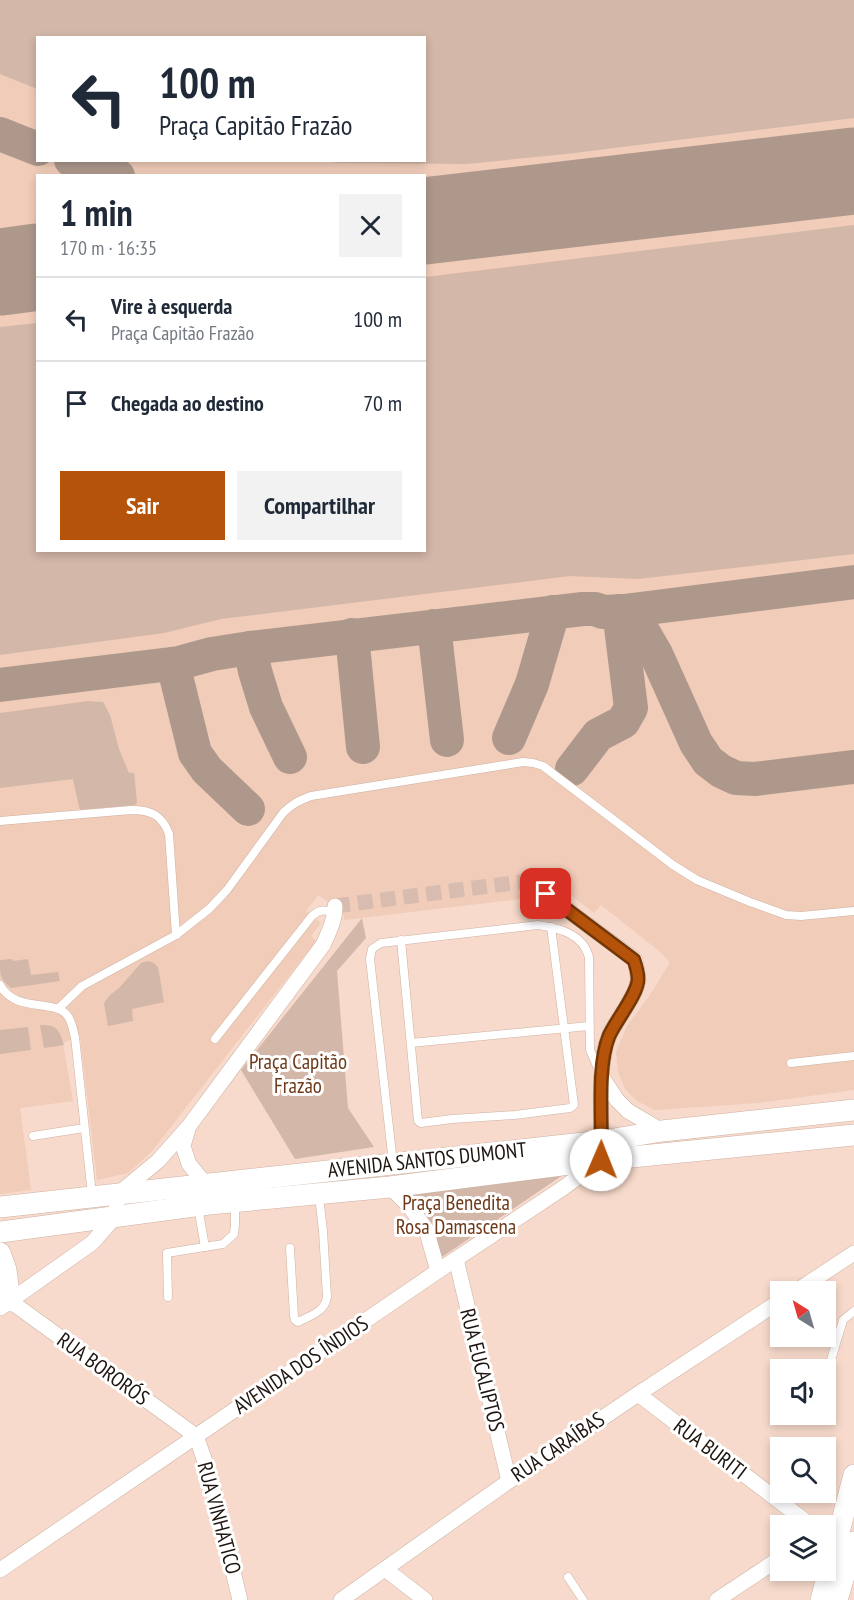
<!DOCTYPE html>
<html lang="pt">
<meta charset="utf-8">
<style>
:root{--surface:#fff;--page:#f2f2f3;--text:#1f2937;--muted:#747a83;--line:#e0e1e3;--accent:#b45309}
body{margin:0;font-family:"PT Sans Narrow",sans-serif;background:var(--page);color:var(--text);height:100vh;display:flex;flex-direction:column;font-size:22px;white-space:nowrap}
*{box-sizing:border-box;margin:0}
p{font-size:20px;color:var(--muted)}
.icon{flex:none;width:33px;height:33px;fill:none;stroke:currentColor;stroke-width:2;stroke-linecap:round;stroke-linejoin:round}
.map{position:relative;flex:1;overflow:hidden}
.side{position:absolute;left:36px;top:174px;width:390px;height:378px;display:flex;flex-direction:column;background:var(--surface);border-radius:0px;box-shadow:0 3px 9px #0003}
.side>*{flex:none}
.banner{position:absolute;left:36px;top:36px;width:390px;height:126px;border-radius:0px;box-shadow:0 3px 9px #0003;background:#fff;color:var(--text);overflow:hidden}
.needle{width:39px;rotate:323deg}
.buttons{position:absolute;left:770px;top:1281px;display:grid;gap:12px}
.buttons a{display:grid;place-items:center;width:66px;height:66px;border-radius:0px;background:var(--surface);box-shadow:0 3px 9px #0003;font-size:30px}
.pin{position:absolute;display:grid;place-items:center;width:51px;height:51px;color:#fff;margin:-26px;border-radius:12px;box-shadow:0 3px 9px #0006}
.me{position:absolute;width:66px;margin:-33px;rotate:1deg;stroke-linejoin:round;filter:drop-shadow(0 0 4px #0008)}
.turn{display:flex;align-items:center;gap:21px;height:126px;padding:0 24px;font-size:27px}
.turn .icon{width:78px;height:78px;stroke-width:2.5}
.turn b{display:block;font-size:42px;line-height:51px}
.round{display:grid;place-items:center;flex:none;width:63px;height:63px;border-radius:0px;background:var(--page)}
.headline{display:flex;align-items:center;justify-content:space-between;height:102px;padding:0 24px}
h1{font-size:36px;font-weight:700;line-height:45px}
.primary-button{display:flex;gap:12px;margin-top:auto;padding:12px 24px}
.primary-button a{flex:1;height:69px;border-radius:0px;background:var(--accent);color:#fff;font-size:24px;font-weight:700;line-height:69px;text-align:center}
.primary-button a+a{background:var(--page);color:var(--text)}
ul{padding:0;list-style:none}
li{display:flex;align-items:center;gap:18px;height:84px;padding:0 24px;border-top:2px solid var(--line)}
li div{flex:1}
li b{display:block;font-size:22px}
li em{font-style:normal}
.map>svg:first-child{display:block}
.built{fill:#f0ccb9;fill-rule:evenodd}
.green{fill:#d3b7a8}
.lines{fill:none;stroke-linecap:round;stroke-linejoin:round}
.taxiway{stroke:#ae988c;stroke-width:34}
.runway{stroke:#ae988c;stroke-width:87}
.minor-tunnel{stroke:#d7bcaf;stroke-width:15;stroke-dasharray:15 8;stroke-linecap:butt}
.service-casing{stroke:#cdb1a2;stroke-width:9}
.minor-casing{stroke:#cdb1a2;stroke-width:16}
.secondary-casing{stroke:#cdb1a2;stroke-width:22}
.service{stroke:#fff;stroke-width:8}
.minor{stroke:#fff;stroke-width:15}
.secondary{stroke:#fff;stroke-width:21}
.route-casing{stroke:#753606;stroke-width:15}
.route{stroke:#b45309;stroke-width:10}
.labels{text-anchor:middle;stroke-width:6;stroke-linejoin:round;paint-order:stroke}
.park-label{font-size:21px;fill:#6e3919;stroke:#fff}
.street-label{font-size:21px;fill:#1f1510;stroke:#fff}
</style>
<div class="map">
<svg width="854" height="1600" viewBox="0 0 854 1600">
<rect width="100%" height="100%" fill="#f7dacb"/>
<!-- built -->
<path class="built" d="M0 0H854V1090L758 1103 655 1110 637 1101 625 1089 618 1072 616 1052 627 1026 652 992 670 962 659 951 601 905 594 913 536 868 522 890 521 899 344 920 343 912 318 895 306 911 321 923 311 936 316 941 152 1151 136 1166 128 1173 97 1180 80 1036 63 1043 73 1101 20 1108 31 1190 0 1194ZM38 38H424V160H38ZM38 176H424V550H38Z"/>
<!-- green -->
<g class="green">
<polygon points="0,0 854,0 854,118 566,154 467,164 339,163 318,161 424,160 424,38 38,38 37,89 0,74"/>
<polygon points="854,225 854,554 638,579 570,576 221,619 164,633 0,655 0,327 37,323 38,550 424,550 425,277"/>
<polygon points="88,701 103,702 110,715 119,749 129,773 134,773 137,802 135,805 80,810 79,807 73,779 0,788 0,713"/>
<polygon points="362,918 366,938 337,971 348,1108 374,1147 295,1159 241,1070"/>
<path d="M12 959 13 961 28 959 31 975 58 972 60 981 11 988C0 979 0 975 0 960Z"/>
<polygon points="148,961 154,963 158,967 164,1002 132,1009 133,1021 108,1026 104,1003 109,996 120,987 141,963"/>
<path d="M40 1025C58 1025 59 1030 64 1045L44 1048Z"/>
<polygon points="28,1027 31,1050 0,1054 0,1030"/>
<polygon points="563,1175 439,1259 403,1193"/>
</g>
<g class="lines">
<!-- taxiway -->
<g class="taxiway">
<polyline points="0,134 38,149"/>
<polyline points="71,160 118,176"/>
<polyline points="424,220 432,221"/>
<polyline points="624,611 638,623 656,654 696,743 708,761 721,771 736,778 755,779 854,767"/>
<polyline points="434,626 447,740"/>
<polyline points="352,635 363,747"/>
<polyline points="250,648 255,671 266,707 290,757"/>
<polyline points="173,664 195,753 207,770 248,809"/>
<polyline points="0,685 179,663 212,654 250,648 583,609 595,609 603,612 624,611 854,582"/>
<polyline points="509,738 532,684 553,612"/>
<polyline points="572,769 598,735 623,722 631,708 619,611"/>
</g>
<!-- runway -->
<g class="runway">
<polyline points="424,221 854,171"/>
<polyline points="0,272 38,267"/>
</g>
<!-- minor-tunnel -->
<polyline class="minor-tunnel" points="335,906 528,881"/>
<!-- service casing -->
<g class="service-casing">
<g id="service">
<path d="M0 821 131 810C151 810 162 815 169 834L176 935"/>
<polyline points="401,940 418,1121 421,1123 452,1119 515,1115 570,1108 574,1105 551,927"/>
<path d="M0 985C15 1013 54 999 67 1015 72 1021 73 1030 75 1037L92 1195"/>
<path d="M59 1008 82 986 176 935 209 909 227 890 283 813C291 804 300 800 311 796L523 762 533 763 543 766 673 865 697 880 750 902 786 915 801 916 854 911"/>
<path d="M215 1039 312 916C320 909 325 909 335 914"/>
<polyline points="411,1043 589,1026"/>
<polyline points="791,1063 854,1056"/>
<polyline points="33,1136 84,1128"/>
<path d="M393 1163 370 959 372 949 381 943 538 925C559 928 583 934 589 957L590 1050 600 1073"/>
<polyline points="198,1207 205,1247"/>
<path d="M290 1248 294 1316 295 1320 298 1322C311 1315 325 1312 327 1297L323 1231 319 1196"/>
<polyline points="168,1297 167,1253 223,1244 234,1234 235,1224 235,1204"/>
<polyline points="825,1380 843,1320 854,1311"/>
<polyline points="568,1577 583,1600"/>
</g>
</g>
<!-- minor casing -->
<g class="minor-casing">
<g id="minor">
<polyline points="602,1077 617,1100 628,1111 662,1131"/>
<polyline points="188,1129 183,1146 189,1164 206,1185"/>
<polyline points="390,1187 409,1206 426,1229 438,1271"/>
<polyline points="456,1259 509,1481"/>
<polyline points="795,1292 854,1253"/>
<polyline points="10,1301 196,1436 209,1473 240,1600"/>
<path d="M0 1308 92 1243 115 1217 118 1194 158 1161 189 1126 323 945C329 932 335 920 335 906"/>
<polyline points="638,1394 812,1526"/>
<polyline points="385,1569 425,1600"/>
<path d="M0 1570 438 1271 563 1188 601 1160C603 1124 596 1068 609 1036 616 1020 638 994 638 979 638 973 636 966 635 960L528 881"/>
<polyline points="341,1600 509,1481 638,1394 780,1301"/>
<polyline points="717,1600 780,1558"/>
</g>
</g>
<!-- secondary casing -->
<g class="secondary-casing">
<g id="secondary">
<polyline points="0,1207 602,1141 662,1131 854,1110"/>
<polyline points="0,1232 209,1204 390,1187 601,1160 854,1135"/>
<polyline points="0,1253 6,1270 10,1301"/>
<polyline points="821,1600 854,1475"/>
<polyline points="837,1600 854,1542"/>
</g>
</g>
<!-- service -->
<use href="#service" class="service"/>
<!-- minor -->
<use href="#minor" class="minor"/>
<!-- secondary -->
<use href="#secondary" class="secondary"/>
</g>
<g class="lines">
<!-- route casing -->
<g class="route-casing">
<path id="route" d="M546 894 634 960C636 966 638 973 638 979 638 994 616 1020 609 1036 596 1068 603 1124 601 1160"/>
</g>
<!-- route -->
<use href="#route" class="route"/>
</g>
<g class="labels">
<!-- park labels -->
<g class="park-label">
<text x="298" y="1069">Praça Capitão<tspan x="298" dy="24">Frazão</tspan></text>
<text x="456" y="1210">Praça Benedita<tspan x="456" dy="24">Rosa Damascena</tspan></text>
</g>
<!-- street labels -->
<g class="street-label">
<text transform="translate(427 1160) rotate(-6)" y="7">AVENIDA SANTOS DUMONT</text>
<text transform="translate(301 1365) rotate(-34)" y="7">AVENIDA DOS ÍNDIOS</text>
<text transform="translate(103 1369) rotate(36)" y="7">RUA BORORÓS</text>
<text transform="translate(482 1370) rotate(76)" y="7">RUA EUCALIPTOS</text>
<text transform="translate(558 1447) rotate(-34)" y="7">RUA CARAÍBAS</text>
<text transform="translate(710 1449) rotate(37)" y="7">RUA BURITI</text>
<text transform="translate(219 1518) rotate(75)" y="7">RUA VINHATICO</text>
</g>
</g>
</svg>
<div class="buttons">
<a><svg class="needle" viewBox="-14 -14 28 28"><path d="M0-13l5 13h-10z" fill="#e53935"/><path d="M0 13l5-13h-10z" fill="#747a83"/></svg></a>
<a><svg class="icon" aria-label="sound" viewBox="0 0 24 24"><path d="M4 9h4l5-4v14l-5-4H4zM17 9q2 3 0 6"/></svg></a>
<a><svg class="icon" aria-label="search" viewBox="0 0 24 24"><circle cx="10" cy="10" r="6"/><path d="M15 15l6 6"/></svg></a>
<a><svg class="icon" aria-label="layers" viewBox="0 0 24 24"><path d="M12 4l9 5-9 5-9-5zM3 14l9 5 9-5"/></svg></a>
</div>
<div class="pin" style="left:546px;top:894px;background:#d93025"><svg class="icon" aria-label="arrive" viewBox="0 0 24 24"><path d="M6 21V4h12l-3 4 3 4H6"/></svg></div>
<svg class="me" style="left:601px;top:1160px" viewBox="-20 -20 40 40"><circle r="19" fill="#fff"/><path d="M0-13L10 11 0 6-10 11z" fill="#b45309"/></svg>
<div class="banner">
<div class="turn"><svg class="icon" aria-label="left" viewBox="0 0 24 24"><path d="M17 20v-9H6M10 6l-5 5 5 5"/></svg><div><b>100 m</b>Praça Capitão Frazão</div></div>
</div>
<section class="side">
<div class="headline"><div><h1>1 min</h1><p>170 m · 16:35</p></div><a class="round"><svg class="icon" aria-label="close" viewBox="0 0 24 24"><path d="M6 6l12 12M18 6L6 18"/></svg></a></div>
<ul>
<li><svg class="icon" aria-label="left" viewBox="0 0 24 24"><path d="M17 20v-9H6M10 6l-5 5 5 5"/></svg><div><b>Vire à esquerda</b><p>Praça Capitão Frazão</p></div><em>100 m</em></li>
<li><svg class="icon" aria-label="arrive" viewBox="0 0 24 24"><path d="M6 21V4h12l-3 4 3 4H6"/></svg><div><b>Chegada ao destino</b></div><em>70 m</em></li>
</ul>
<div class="primary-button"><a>Sair</a><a>Compartilhar</a></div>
</section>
</div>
